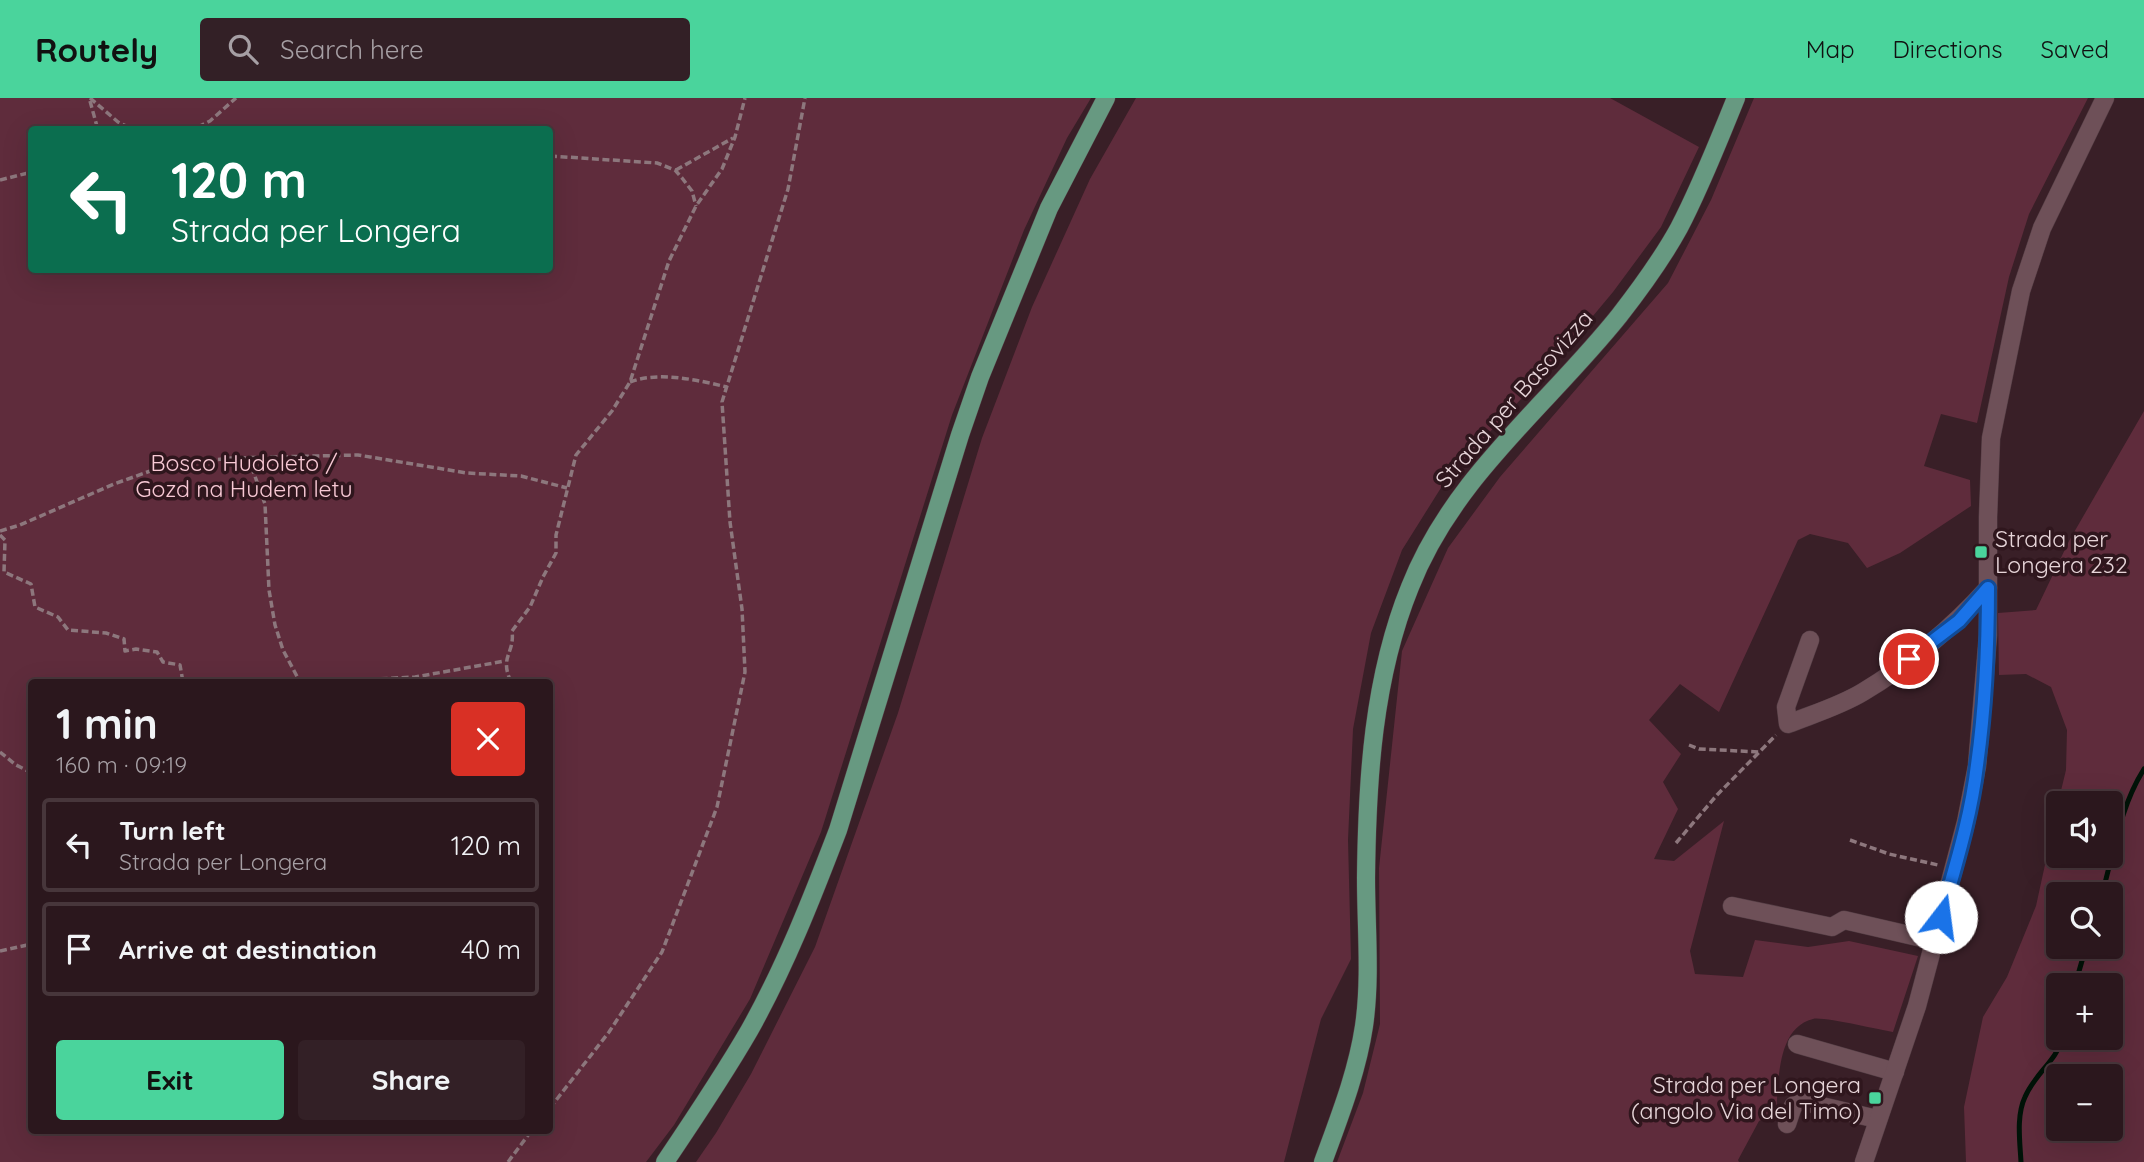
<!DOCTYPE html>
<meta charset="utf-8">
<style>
:root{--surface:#2b171d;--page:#332026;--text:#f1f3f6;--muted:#a69fa4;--line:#47363b;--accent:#4ad49c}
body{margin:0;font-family:Quicksand,sans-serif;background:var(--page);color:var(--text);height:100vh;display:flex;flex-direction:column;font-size:26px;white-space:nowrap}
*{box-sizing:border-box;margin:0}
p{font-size:23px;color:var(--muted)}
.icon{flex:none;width:38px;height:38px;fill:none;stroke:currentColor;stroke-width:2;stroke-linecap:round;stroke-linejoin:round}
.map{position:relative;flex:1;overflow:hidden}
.drawer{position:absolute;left:28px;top:581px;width:525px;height:455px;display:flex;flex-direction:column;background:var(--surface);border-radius:7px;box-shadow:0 7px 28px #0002,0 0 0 2px var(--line)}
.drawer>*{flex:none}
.banner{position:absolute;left:28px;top:28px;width:525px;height:147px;border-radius:7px;box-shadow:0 7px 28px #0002,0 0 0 2px var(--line);background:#0b6e4f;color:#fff;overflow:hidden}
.buttons{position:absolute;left:2046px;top:693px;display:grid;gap:14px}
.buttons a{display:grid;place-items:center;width:77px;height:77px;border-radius:7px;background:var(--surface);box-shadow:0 7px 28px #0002,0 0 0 2px var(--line);font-size:35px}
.pin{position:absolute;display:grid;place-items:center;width:60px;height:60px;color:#fff;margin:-30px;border:4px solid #fff;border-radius:50%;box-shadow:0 2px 7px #0007}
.me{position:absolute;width:77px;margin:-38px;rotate:15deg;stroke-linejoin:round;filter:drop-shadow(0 0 5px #0008)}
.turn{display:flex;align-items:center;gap:24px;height:147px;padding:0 28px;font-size:32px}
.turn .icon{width:91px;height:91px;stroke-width:2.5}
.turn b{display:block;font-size:49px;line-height:60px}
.round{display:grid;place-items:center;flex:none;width:74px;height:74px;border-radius:7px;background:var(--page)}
.overview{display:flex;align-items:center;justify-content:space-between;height:119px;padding:0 28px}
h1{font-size:42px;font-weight:700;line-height:52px}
.action{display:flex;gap:14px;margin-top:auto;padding:14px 28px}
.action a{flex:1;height:80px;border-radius:7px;background:var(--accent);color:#111;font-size:28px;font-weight:700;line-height:80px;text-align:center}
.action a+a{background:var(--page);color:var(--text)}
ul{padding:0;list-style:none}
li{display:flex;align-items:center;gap:21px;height:94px;margin:0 14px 10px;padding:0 14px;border:4px solid var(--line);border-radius:7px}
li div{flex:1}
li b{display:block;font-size:26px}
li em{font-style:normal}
header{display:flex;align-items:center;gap:42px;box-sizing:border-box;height:98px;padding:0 35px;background:var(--accent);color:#111}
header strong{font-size:33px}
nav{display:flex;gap:38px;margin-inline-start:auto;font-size:24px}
.search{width:490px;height:63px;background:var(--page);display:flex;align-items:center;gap:18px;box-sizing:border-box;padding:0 24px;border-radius:7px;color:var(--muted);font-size:26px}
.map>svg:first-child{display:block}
.green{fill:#5f2c3c;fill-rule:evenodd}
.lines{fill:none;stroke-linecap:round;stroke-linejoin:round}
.stream{stroke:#001308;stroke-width:5}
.minor-casing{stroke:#533d44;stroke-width:19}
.tertiary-casing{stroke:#533d44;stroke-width:19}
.primary-casing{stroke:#533d44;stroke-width:19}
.path{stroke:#8d777d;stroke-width:3.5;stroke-dasharray:7 3.5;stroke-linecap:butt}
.minor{stroke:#6e5058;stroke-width:18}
.tertiary{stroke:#6e5058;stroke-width:18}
.primary{stroke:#679981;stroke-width:18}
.route-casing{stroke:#114b97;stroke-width:18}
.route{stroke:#1a73e8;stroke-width:12}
.poi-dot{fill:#4ad49c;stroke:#2f161d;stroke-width:2.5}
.labels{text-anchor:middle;stroke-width:7;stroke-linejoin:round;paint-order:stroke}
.street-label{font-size:23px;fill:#e7d5d9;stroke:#2f161d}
.park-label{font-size:23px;fill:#f8c9d5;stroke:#2f161d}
.poi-label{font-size:23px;fill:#e7d5d9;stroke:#2f161d;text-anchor:start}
</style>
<header>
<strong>Routely</strong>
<div class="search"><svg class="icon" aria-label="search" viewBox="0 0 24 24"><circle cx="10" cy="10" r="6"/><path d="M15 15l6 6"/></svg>Search here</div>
<nav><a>Map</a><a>Directions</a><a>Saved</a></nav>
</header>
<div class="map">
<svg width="2144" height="1064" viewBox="0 0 2144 1064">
<rect width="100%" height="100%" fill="#391f27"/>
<!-- green -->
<g class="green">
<path d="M0 0H1091L1067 40 1024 132 952 317 821 734 750 901 674 1027 646 1064H0ZM32 32H550V172H32ZM550 584V1032H32V584Z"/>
<polygon points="1136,0 1610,0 1699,49 1661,129 1613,194 1542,279 1449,377 1402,452 1371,535 1353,631 1348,742 1351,861 1321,921 1284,1064 696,1064 716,1035 751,976 815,849 898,615 982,340 1032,209 1090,81"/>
<path d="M1754 0H2088L2029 116 2009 179 1977 325 1941 316 1924 368 1970 382 1971 408 1900 455 1867 470 1848 445 1810 436 1798 442 1719 614 1680 586 1649 622 1681 656 1663 684 1678 711 1654 761 1674 763 1724 723 1690 853 1695 876 1743 879 1755 842 1808 849 1849 843 1918 858 1893 934C1880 932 1821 918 1813 921 1776 930 1779 985 1776 1015L1759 1023 1738 1062 1739 1064H1337L1363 995 1380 926 1379 770 1402 553 1448 450 1500 379 1668 185 1711 102Z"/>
<path d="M2144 313V1064H1966L1964 1009 1983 919 2007 879 2036 808 2058 707V758H2110V705H2058L2066 672 2067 632 2051 589 2026 576 1999 577 1998 515 2036 512 2069 443ZM2110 796V849H2058V796ZM2110 887V940H2058V887ZM2110 978V1031H2058V978Z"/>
</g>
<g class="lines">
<!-- stream -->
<g class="stream">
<path d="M2102 796C2114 754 2120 709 2144 671"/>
<polyline points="2075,887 2086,849"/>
<path d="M2021 1064C2020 1044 2016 1018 2025 999 2034 977 2056 963 2063 940"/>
</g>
<!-- minor casing -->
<g class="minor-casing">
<g id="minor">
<path d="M1810 542 1786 609 1788 626C1813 616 1840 608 1863 594 1907 568 1954 528 1988 490"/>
<polyline points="1732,808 1832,829 1844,822 1935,843"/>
<polyline points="1797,946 1895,974"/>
<polyline points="1787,1026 1793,1008 1800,1003 1877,1021"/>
</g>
</g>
<!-- tertiary casing -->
<g class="tertiary-casing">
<polyline id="tertiary" points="1864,1064 1917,908 1966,724 1977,668 1988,537 1988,419 1991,340 2021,193 2042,130 2105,0"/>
</g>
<!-- primary casing -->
<g class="primary-casing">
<g id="primary">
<path d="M665 1064C694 1021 723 978 749 933 785 869 812 800 838 732L960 337 980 279 1049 110 1106 0"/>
<path d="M1323 1064C1339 1020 1357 975 1364 928 1371 880 1366 829 1366 780 1367 682 1373 580 1410 489 1453 379 1547 308 1619 218 1640 191 1662 161 1679 130 1701 88 1718 44 1736 0"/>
</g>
</g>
<!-- path -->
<g class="path">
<polyline points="90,0 118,24 134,32"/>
<polyline points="90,3 98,32"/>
<polyline points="198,29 210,23 236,0"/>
<polyline points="186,32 198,29 219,32"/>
<polyline points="550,58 657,65 675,72 682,80 692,93 696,108"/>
<polyline points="676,72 733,40"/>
<polyline points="0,82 32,74"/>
<path d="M630 284C659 273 697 282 727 289"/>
<polyline points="248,359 265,406 269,492 275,527 283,552 300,584"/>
<polyline points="0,433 20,427 114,386 167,367 231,360 358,357 467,375 521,378 567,390"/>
<polyline points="0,437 5,442 4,474 31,486 35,509 58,519 68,532 106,535 124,541 125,553 136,551 157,554 163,564 180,567 183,584"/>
<polyline points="371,584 376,581 415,579 505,563"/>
<path d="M511 584C499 558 515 556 512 533L530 509 543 479 556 455V437L576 357 612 313 630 284 669 163 696 108 722 71 735 39 745 0"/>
<polyline points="1689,647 1699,651 1760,654"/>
<polyline points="0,654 16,667 32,675"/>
<polyline points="1850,742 1889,756 1938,767"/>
<polyline points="1676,745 1717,697 1776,637"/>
<polyline points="0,853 32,846"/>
<polyline points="550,1010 609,934 662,854 717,709 745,574 742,511 730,424 722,304 788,91 805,0"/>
<polyline points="508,1064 532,1032"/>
</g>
<!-- minor -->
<use href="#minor" class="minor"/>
<!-- tertiary -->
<use href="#tertiary" class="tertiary"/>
<!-- primary -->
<use href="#primary" class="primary"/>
</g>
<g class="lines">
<!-- route casing -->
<g class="route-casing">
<path id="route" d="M1909 561 1959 523 1988 490C1988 548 1985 610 1977 667 1971 719 1955 769 1941 819"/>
</g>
<!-- route -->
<use href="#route" class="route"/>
</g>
<!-- markers -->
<g class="poi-dot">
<rect x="1974" y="447" width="14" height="14" rx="3.5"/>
<rect x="1868" y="993" width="14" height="14" rx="3.5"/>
</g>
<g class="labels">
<!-- street labels -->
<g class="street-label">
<text transform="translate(1514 301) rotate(-49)" y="8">Strada per Basovizza</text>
</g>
<!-- park labels -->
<g class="park-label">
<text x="244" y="373">Bosco Hudoleto /<tspan x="244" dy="26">Gozd na Hudem letu</tspan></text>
</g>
<!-- poi labels -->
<g class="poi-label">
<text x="1995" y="449">Strada per<tspan x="1995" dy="26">Longera 232</tspan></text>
<text x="1861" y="995" text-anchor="end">Strada per Longera<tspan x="1861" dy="26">(angolo Via del Timo)</tspan></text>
</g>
</g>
</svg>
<div class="buttons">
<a><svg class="icon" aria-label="sound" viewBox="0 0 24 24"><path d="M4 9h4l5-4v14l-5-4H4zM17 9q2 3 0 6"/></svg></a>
<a><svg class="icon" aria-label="search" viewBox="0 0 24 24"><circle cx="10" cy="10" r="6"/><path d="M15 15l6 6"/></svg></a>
<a>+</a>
<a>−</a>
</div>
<div class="pin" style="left:1909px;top:561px;background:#d93025"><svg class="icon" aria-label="arrive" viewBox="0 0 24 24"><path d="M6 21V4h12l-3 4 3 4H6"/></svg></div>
<svg class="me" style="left:1941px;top:819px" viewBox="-20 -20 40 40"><circle r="19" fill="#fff"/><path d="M0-13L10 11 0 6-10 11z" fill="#1a73e8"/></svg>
<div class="banner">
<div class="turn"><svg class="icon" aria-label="left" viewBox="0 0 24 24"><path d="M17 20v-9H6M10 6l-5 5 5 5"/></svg><div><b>120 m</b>Strada per Longera</div></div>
</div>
<section class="drawer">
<div class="overview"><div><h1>1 min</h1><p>160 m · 09:19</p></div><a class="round" style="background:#d93025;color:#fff"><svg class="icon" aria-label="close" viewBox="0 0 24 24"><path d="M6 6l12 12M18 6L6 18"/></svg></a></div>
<ul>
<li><svg class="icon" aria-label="left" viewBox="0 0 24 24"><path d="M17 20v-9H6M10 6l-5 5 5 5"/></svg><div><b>Turn left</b><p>Strada per Longera</p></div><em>120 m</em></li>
<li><svg class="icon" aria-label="arrive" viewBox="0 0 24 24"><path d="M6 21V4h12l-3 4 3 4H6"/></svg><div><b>Arrive at destination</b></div><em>40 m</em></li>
</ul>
<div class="action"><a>Exit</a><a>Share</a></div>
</section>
</div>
